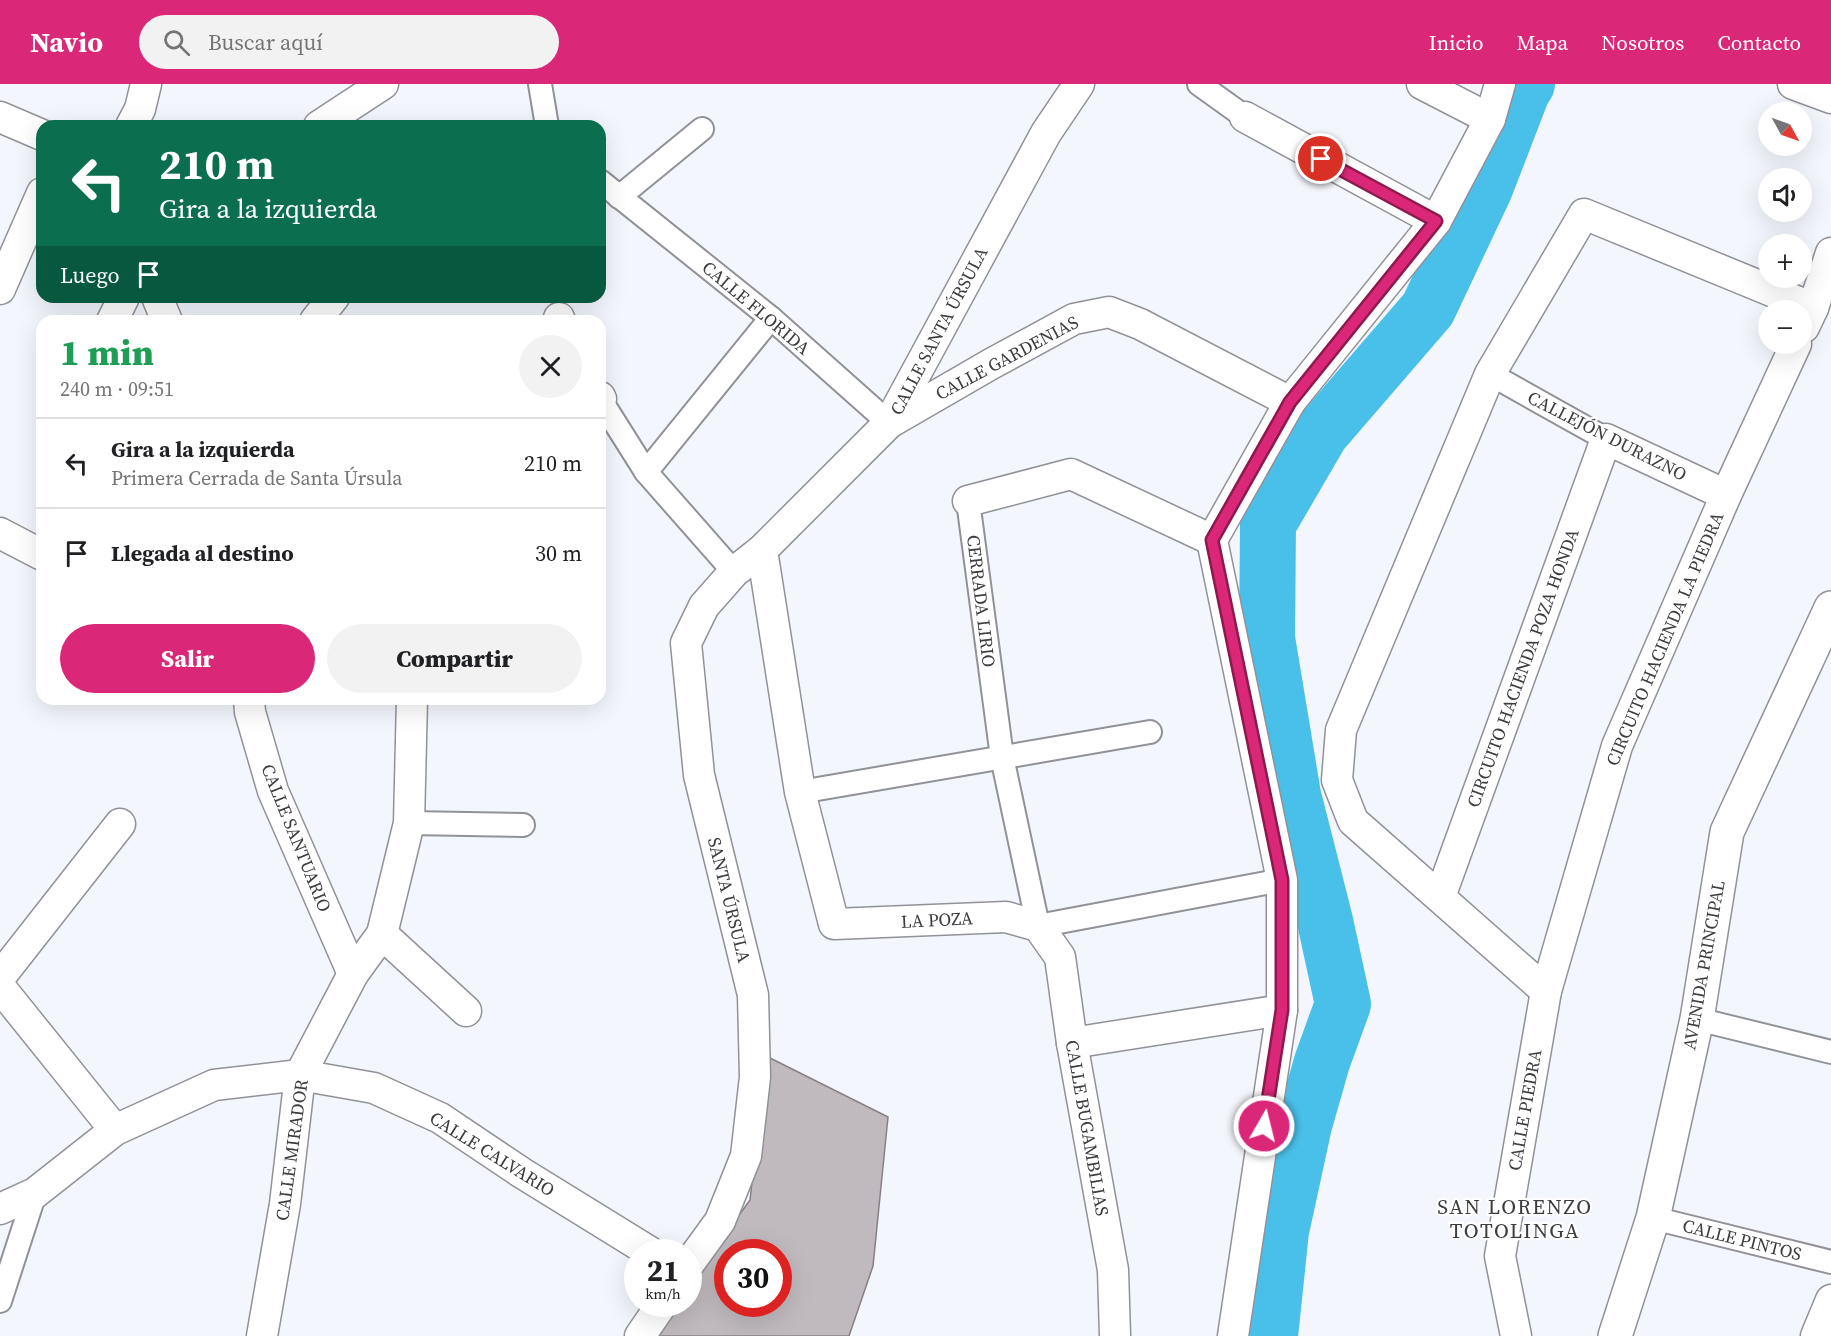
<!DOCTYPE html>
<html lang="es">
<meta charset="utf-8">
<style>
:root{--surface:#fff;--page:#f2f2f2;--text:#202124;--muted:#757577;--line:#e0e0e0;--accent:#db2777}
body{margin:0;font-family:"Source Serif 4",serif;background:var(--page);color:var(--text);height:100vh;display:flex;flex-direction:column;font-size:22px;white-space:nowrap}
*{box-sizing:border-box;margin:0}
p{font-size:20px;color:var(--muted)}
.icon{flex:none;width:33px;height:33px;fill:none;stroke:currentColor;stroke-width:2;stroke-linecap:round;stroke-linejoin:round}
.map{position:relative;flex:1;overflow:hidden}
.sheet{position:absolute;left:36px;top:231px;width:570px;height:390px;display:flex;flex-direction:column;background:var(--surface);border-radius:18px;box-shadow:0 6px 24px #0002}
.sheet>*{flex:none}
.guide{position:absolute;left:36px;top:36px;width:570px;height:183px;border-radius:18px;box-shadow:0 6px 24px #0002;background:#0b6e4f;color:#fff;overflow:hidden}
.needle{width:39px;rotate:130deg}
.tools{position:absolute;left:1758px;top:18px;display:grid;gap:12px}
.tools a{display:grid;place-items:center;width:54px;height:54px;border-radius:50%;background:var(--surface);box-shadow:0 6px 24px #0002;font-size:30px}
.speed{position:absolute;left:624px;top:1155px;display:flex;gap:12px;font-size:30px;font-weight:700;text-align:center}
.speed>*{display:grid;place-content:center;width:78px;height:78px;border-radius:50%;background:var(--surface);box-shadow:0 6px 24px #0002;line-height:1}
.speed small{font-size:15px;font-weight:400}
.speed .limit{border:9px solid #d22;background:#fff;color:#111}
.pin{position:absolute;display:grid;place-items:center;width:51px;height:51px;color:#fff;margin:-26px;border:3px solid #fff;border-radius:50%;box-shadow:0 2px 6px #0007}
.me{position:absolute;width:66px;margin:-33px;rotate:8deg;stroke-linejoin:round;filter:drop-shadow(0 0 4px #0008)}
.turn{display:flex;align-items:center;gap:21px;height:126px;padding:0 24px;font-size:27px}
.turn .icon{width:78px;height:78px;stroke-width:2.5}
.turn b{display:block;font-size:42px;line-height:51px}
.then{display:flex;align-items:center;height:57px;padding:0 24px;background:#0003;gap:12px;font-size:22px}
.round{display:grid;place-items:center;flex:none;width:63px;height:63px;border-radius:32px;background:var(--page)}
.headline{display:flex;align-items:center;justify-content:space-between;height:102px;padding:0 24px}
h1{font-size:36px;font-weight:800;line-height:45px;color:#1e9e55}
.primary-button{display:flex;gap:12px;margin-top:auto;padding:12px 24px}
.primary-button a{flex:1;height:69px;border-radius:36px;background:var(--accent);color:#fff;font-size:24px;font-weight:800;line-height:69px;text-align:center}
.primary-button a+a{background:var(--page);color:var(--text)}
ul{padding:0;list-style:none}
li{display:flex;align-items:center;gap:18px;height:90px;padding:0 24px;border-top:2px solid var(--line)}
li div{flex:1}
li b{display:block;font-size:22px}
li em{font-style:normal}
header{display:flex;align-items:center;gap:36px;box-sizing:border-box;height:84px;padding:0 30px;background:var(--accent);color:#fff}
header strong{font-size:28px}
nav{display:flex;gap:33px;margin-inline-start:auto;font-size:21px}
.search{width:420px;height:54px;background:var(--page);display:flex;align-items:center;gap:15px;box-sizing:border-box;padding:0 21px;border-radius:33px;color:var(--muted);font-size:22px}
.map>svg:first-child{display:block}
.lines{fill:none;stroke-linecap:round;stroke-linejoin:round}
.river{stroke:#49c0ea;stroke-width:56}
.building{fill:#c0babe;stroke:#868084;stroke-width:1.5;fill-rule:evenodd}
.pedestrian-casing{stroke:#919298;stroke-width:26}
.minor-casing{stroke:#919298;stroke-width:33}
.tertiary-casing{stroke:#919298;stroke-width:36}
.pedestrian{stroke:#fff;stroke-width:22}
.minor{stroke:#fff;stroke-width:30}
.tertiary{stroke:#fff;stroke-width:33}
.route-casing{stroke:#8e194d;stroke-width:15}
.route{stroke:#db2777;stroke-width:10}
.labels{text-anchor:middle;stroke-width:4.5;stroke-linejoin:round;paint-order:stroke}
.street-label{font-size:18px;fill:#3c3d3f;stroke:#fff}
.quarter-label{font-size:21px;letter-spacing:1.5px;fill:#3c3d3f;stroke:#fff}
</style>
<header>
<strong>Navio</strong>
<div class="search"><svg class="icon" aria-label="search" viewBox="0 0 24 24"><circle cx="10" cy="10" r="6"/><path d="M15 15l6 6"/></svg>Buscar aquí</div>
<nav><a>Inicio</a><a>Mapa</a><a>Nosotros</a><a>Contacto</a></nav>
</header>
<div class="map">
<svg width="1831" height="1252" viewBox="0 0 1831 1252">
<rect width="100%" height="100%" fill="#f4f6fd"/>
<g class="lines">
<!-- river -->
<polyline class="river" points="1270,1252 1281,1147 1304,1041 1322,978 1343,920 1325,837 1293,711 1267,554 1268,440 1321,349 1428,225 1485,104 1522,8 1527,0"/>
</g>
<!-- building -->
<path class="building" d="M766 972 888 1033 873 1182 849 1252H652L676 1220H688V1202L750 1116ZM728 1168H778V1220H728Z"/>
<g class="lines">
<!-- pedestrian casing -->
<g class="pedestrian-casing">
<g id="pedestrian">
<polyline points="540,0 547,42"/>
<polyline points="1199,0 1245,33"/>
<polyline points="600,97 771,234 889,339"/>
<polyline points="619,113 702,45"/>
<polyline points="1490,290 1606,355"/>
<polyline points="600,315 646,388 734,488"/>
<polyline points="646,388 771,234"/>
<polyline points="968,417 1002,673 1038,842 1282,796"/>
<polyline points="800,708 1150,648"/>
<polyline points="409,739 523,741"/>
<polyline points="1697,935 1831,968"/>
<polyline points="1653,1134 1831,1178"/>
<polyline points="0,1217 35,1109"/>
</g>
</g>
<!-- minor casing -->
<g class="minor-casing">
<g id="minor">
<polyline points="1422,0 1490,35"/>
<polyline points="1793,0 1831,14"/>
<polyline points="0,33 42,51"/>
<polyline points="1245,33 1436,137"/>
<polyline points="131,42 140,25 146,0"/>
<polyline points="319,42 383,0"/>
<polyline points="0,205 42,109"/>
<polyline points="157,213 167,237"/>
<polyline points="559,234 560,237"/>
<polyline points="112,237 124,213"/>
<polyline points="315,237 334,213"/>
<polyline points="1804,243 1813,224 1831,169"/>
<polyline points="600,313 601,315"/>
<polyline points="889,339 991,280 1074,235 1109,228 1140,240 1290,318"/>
<polyline points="968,417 1071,390 1212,456"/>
<polyline points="0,449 42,471"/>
<polyline points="762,466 800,708 834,840 1006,833 1038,842 1060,873 1072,959 1113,1186 1115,1252"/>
<polyline points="249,615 250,628 273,707 353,890"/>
<polyline points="1440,813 1606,355 1726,411"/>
<polyline points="382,850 466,927"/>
<polyline points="0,893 120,740"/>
<polyline points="0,903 115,1046"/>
<polyline points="1546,907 1353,737 1337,696 1341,646 1490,290 1584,130 1813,224"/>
<polyline points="1072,959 1282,926"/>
<polyline points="0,1125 35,1109 115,1046 214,1001 300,991 374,1004 440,1034 522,1089 650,1168"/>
<polyline points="688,1181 720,1137 746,1072 755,993 753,911 699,691 686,559 704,522 734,488 762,466 889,339 1046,49 1079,0"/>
<polyline points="262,1252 285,1120 300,991 353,890 382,850 409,739 412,615"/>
<polyline points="640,1252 662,1220"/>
<polyline points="1233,1252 1282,926 1282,796 1212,456 1290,318 1436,137 1490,35 1500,0"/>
<polyline points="1516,1252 1500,1172 1546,907 1617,662 1726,411 1796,260"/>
<polyline points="1816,1252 1831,1216"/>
</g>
</g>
<!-- tertiary casing -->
<g class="tertiary-casing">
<polyline id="tertiary" points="1615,1252 1653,1134 1697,935 1727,748 1831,524"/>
</g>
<!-- pedestrian -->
<use href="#pedestrian" class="pedestrian"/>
<!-- minor -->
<use href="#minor" class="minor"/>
<!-- tertiary -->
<use href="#tertiary" class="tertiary"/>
</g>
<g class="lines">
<!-- route casing -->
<g class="route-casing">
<polyline id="route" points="1264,1042 1282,926 1282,796 1212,456 1290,318 1436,137 1321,75"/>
</g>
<!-- route -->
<use href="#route" class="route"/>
</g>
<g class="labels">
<!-- street labels -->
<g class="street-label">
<text transform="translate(756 224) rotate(40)" y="6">CALLE FLORIDA</text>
<text transform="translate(939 247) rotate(-62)" y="6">CALLE SANTA ÚRSULA</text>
<text transform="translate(1007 274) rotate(-28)" y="6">CALLE GARDENIAS</text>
<text transform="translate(1607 352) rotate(27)" y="6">CALLEJÓN DURAZNO</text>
<text transform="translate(981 517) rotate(83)" y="6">CERRADA LIRIO</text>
<text transform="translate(1665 555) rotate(-67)" y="6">CIRCUITO HACIENDA LA PIEDRA</text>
<text transform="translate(1523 584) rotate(-70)" y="6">CIRCUITO HACIENDA POZA HONDA</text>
<text transform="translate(296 754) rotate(68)" y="6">CALLE SANTUARIO</text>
<text transform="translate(729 816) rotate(76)" y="6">SANTA ÚRSULA</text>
<text transform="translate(937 836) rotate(-3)" y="6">LA POZA</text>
<text transform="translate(1704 881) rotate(-80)" y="6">AVENIDA PRINCIPAL</text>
<text transform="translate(1525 1026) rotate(-80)" y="6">CALLE PIEDRA</text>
<text transform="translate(1087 1044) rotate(80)" y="6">CALLE BUGAMBILIAS</text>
<text transform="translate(292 1066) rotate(-82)" y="6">CALLE MIRADOR</text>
<text transform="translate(492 1070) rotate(32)" y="6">CALLE CALVARIO</text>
<text transform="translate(1742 1156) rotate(14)" y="6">CALLE PINTOS</text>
</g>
<!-- quarter labels -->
<g class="quarter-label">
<text x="1515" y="1130">SAN LORENZO<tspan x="1515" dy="24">TOTOLINGA</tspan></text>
</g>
</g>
</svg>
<div class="tools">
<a><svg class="needle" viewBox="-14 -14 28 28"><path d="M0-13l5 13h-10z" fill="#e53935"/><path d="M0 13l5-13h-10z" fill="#757577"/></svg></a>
<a><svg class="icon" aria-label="sound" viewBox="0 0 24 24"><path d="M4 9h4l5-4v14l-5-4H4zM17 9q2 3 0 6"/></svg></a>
<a>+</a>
<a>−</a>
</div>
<div class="speed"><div>21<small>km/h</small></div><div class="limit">30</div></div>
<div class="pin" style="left:1321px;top:75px;background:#d93025"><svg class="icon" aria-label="arrive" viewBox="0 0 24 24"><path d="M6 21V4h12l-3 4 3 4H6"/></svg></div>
<svg class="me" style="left:1264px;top:1042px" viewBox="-20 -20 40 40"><circle r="17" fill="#db2777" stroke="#fff" stroke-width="3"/><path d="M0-11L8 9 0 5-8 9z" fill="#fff"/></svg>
<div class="guide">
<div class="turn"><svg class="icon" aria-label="left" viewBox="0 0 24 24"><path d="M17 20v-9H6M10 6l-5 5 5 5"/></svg><div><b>210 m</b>Gira a la izquierda</div></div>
<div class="then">Luego<svg class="icon" aria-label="arrive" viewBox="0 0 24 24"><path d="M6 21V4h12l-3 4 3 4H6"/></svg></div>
</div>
<section class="sheet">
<div class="headline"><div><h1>1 min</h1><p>240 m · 09:51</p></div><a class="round"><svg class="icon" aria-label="close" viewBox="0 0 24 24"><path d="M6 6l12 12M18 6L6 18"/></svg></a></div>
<ul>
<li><svg class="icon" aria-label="left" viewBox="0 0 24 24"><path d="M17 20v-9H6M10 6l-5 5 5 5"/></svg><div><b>Gira a la izquierda</b><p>Primera Cerrada de Santa Úrsula</p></div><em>210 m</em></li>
<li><svg class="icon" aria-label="arrive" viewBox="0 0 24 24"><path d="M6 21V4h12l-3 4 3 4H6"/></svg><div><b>Llegada al destino</b></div><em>30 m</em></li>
</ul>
<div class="primary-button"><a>Salir</a><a>Compartir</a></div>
</section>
</div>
